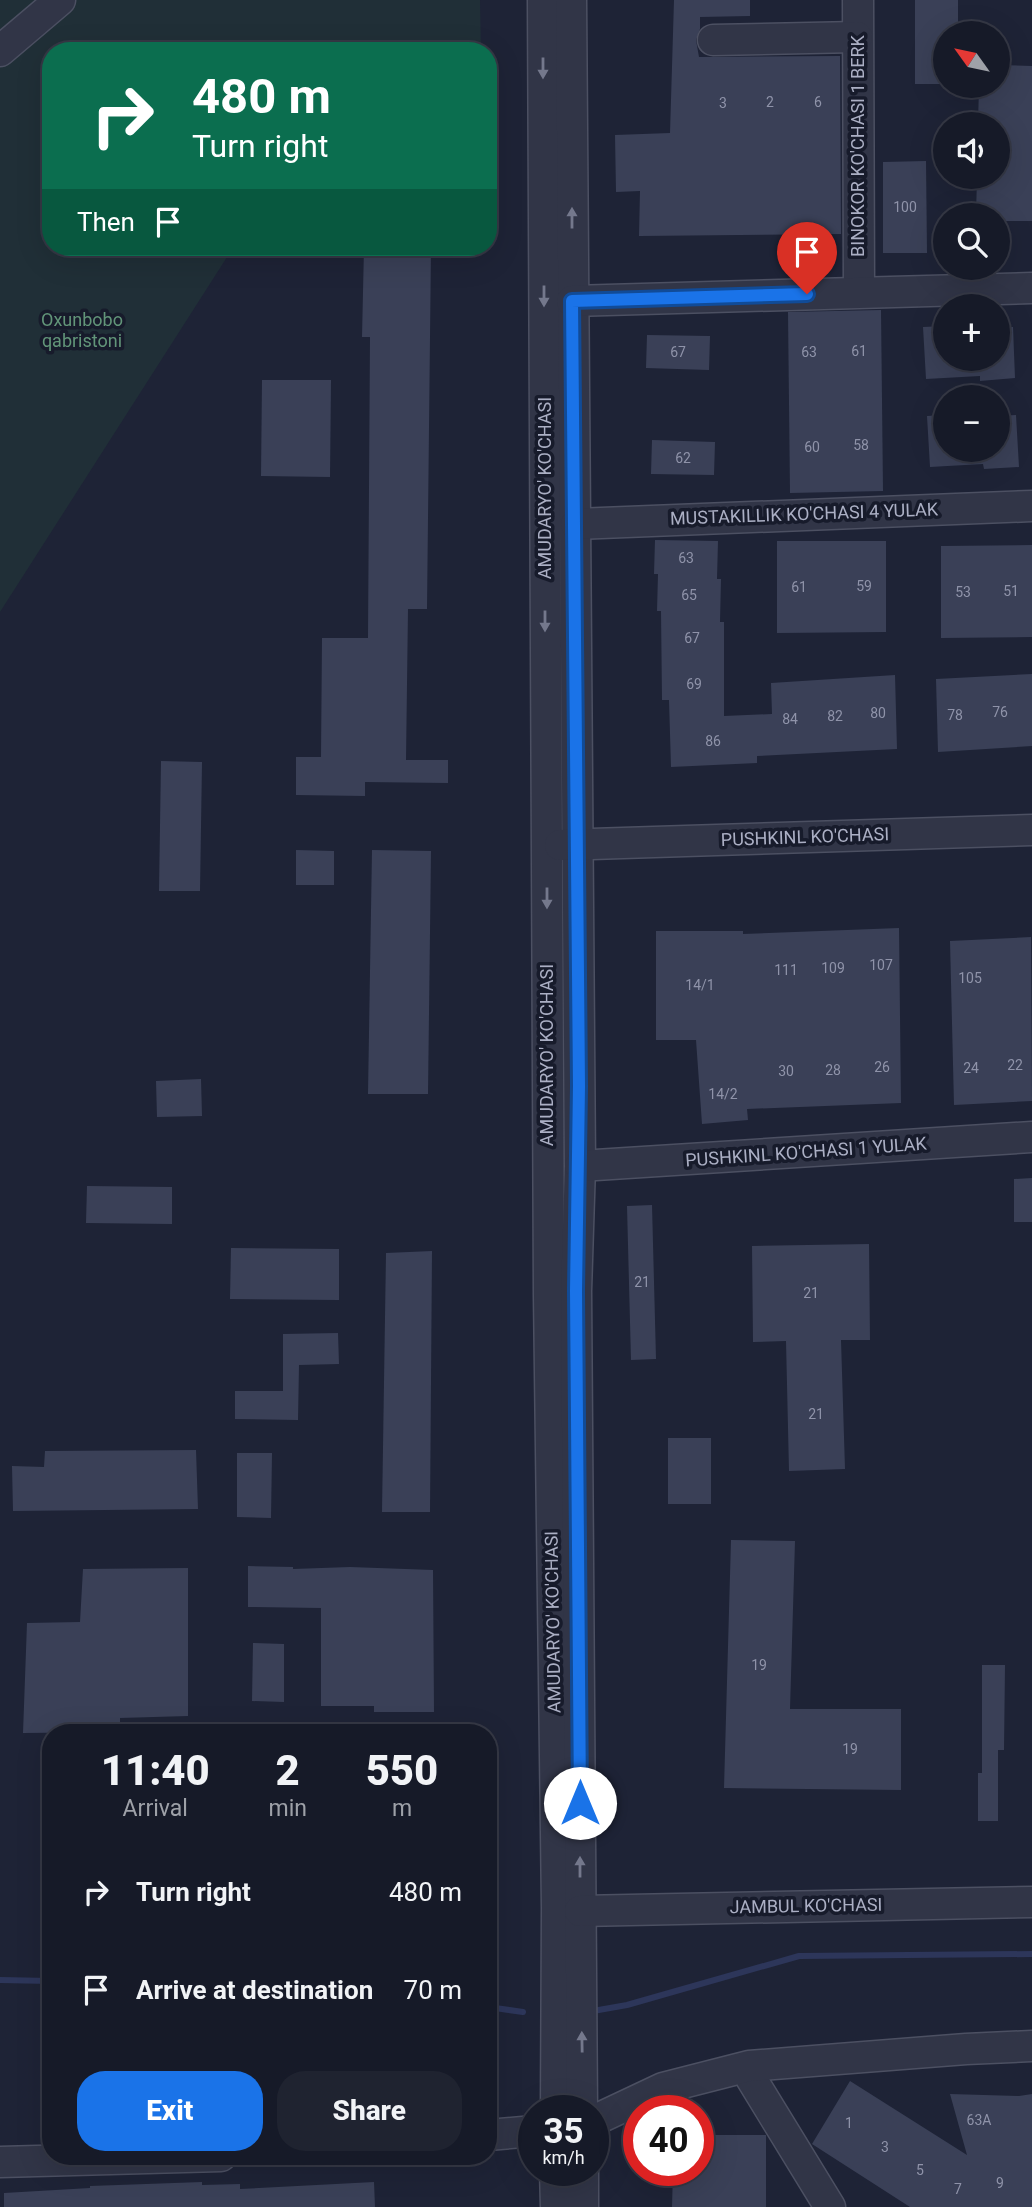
<!DOCTYPE html>
<meta charset="utf-8">
<style>
:root{--surface:#161a28;--page:#1f2330;--text:#f1f3f6;--muted:#9ea1a8;--line:#353845;--accent:#1a73e8}
body{margin:0;font-family:Roboto,sans-serif;background:var(--page);color:var(--text);height:100vh;display:flex;flex-direction:column;font-size:26px;white-space:nowrap}
*{box-sizing:border-box;margin:0}
p{font-size:23px;color:var(--muted)}
.icon{flex:none;width:38px;height:38px;fill:none;stroke:currentColor;stroke-width:2;stroke-linecap:round;stroke-linejoin:round}
.map{position:relative;flex:1;overflow:hidden}
.details{position:absolute;left:42px;top:1724px;width:455px;height:441px;display:flex;flex-direction:column;background:var(--surface);border-radius:28px;box-shadow:0 7px 28px #0002,0 0 0 2px var(--line)}
.details>*{flex:none}
.top-card{position:absolute;left:42px;top:42px;width:455px;height:214px;border-radius:28px;box-shadow:0 7px 28px #0002,0 0 0 2px var(--line);background:#0b6e4f;color:#fff;overflow:hidden}
.needle{width:46px;rotate:303deg}
.tools{position:absolute;left:933px;top:21px;display:grid;gap:14px}
.tools a{display:grid;place-items:center;width:77px;height:77px;border-radius:50%;background:var(--surface);box-shadow:0 7px 28px #0002,0 0 0 2px var(--line);font-size:35px}
.speed{position:absolute;left:518px;top:2095px;display:flex;gap:14px;font-size:35px;font-weight:700;text-align:center}
.speed>*{display:grid;place-content:center;width:91px;height:91px;border-radius:50%;background:var(--surface);box-shadow:0 7px 28px #0002,0 0 0 2px var(--line);line-height:1}
.speed small{font-size:18px;font-weight:400}
.speed .limit{border:10px solid #d22;background:#fff;color:#111}
.pin{position:absolute;display:grid;place-items:center;width:60px;height:60px;color:#fff;margin:-72px -30px;border-radius:50% 50% 50% 0;rotate:-45deg;box-shadow:0 0 7px #0007}
.pin .icon{rotate:45deg}
.me{position:absolute;width:77px;margin:-38px;rotate:0deg;stroke-linejoin:round;filter:drop-shadow(0 0 5px #0008)}
.turn{display:flex;align-items:center;gap:24px;height:147px;padding:0 35px;font-size:32px}
.turn .icon{width:91px;height:91px;stroke-width:2.5}
.turn b{display:block;font-size:49px;line-height:60px}
.then{display:flex;align-items:center;height:66px;padding:0 35px;background:#0003;gap:14px;font-size:26px}
.eta{display:flex;justify-content:space-evenly;align-items:center;height:119px;text-align:center}
.eta b{font-size:42px;font-weight:800;line-height:49px}
.action{display:flex;gap:14px;margin-top:auto;padding:14px 35px}
.action a{flex:1;height:80px;border-radius:28px;background:var(--accent);color:#fff;font-size:28px;font-weight:800;line-height:80px;text-align:center}
.action a+a{background:var(--page);color:var(--text)}
ul{padding:0;list-style:none}
li{display:flex;align-items:center;gap:21px;height:98px;padding:0 35px}
li div{flex:1}
li b{display:block;font-size:26px}
li em{font-style:normal}
.map>svg:first-child{display:block}
.green{fill:#202f37}
.lines{fill:none;stroke-linecap:round;stroke-linejoin:round}
.stream{stroke:#2d365a;stroke-width:6}
.building{fill:#3a4057}
.minor-casing{stroke:#4c5062;stroke-width:33}
.minor{stroke:#313547;stroke-width:30}
.oneway{fill:#74788c}
.route-casing{stroke:#114b97;stroke-width:18}
.route{stroke:#1a73e8;stroke-width:12}
.labels{text-anchor:middle;stroke-width:7;stroke-linejoin:round;paint-order:stroke}
.number-label{font-size:14px;fill:#8f93a9}
.street-label{font-size:18px;fill:#abafc4;stroke:#171b2b}
.park-label{font-size:18px;fill:#629579;stroke:#171b2b}
</style>
<div class="map">
<svg width="1032" height="2207" viewBox="0 0 1032 2207">
<rect width="100%" height="100%" fill="#1e2336"/>
<!-- green -->
<polygon class="green" points="0,0 480,0 481,51 51,51 51,247 238,247 229,254 0,612"/>
<g class="lines">
<!-- stream -->
<g class="stream">
<polyline points="0,1980 51,1981"/>
<polyline points="488,2007 523,2012"/>
<polyline points="593,2011 627,2005 799,1956 1032,1954"/>
</g>
</g>
<!-- building -->
<g class="building">
<polygon points="674,0 750,0 750,16 700,17 700,29 696,40 699,57 840,56 841,234 639,236 640,191 616,192 615,135 670,133"/>
<polygon points="915,0 958,0 958,33 945,33 945,84 915,84"/>
<polygon points="998,65 1032,66 1032,221 998,221 998,215 976,215 977,177 998,177 998,124 978,124 979,86 998,86"/>
<polygon points="926,161 927,253 883,253 883,162"/>
<polygon points="364,247 431,247 427,609 408,609 406,760 448,760 448,783 365,782 365,796 296,795 296,757 321,757 322,638 368,638 370,337 362,337"/>
<polygon points="881,310 883,491 790,493 788,312"/>
<polygon points="945,326 945,359 998,359 998,328 1013,327 1015,378 980,381 980,376 926,379 923,327"/>
<polygon points="647,335 710,336 709,370 646,368"/>
<polygon points="262,380 331,380 330,477 261,476"/>
<polygon points="945,415 945,450 998,450 998,416 1016,415 1019,467 984,469 983,464 930,467 927,416"/>
<polygon points="652,440 715,442 714,475 651,474"/>
<polygon points="655,540 718,541 717,579 721,579 720,622 724,622 724,716 772,714 771,683 895,675 897,749 757,756 757,763 671,767 669,700 662,700 661,611 657,611 658,574 654,574"/>
<polygon points="777,541 886,541 886,632 777,633"/>
<polygon points="1032,545 1032,637 941,638 941,546"/>
<polygon points="1032,674 1032,746 938,752 936,679"/>
<polygon points="161,761 202,762 200,891 159,891"/>
<polygon points="296,850 334,851 334,885 296,885"/>
<polygon points="372,850 431,851 428,1094 368,1094"/>
<polygon points="899,928 901,1103 747,1109 748,1120 702,1124 696,1040 656,1040 656,931 743,931 743,934"/>
<polygon points="1031,937 1032,1101 954,1105 950,941"/>
<polygon points="201,1079 202,1116 157,1117 156,1081"/>
<polygon points="1032,1178 1032,1222 1014,1222 1014,1179"/>
<polygon points="87,1186 172,1187 172,1224 86,1223"/>
<polygon points="652,1205 656,1359 631,1360 627,1206"/>
<polygon points="869,1244 870,1340 841,1340 845,1469 789,1471 786,1341 753,1342 752,1246"/>
<polygon points="231,1248 339,1249 339,1300 230,1299"/>
<polygon points="432,1251 430,1512 382,1512 386,1253"/>
<polygon points="338,1333 339,1364 299,1365 298,1420 235,1419 235,1391 283,1391 283,1334"/>
<rect x="668" y="1438" width="43" height="66"/>
<polygon points="196,1450 198,1509 13,1511 12,1466 44,1467 45,1451"/>
<polygon points="237,1453 272,1453 271,1518 237,1517"/>
<polygon points="731,1540 795,1541 790,1709 901,1709 901,1790 724,1788"/>
<polygon points="248,1566 293,1567 293,1569 350,1567 433,1570 434,1712 374,1712 374,1706 321,1706 321,1608 248,1607"/>
<polygon points="188,1568 188,1716 120,1718 120,1732 23,1733 27,1623 80,1622 83,1569"/>
<polygon points="253,1643 284,1644 284,1702 252,1701"/>
<polygon points="982,1665 1005,1665 1004,1750 998,1750 998,1821 978,1821 978,1773 982,1773"/>
<polygon points="850,2081 967,2155 950,2094 1019,2096 1032,2094 1032,2207 910,2207 812,2144"/>
<polygon points="698,2135 766,2135 766,2207 672,2207 673,2170 698,2170"/>
<polygon points="202,2182 202,2185 240,2184 240,2189 374,2182 375,2207 4,2207 4,2193 90,2188 90,2186"/>
</g>
<g class="lines">
<!-- minor casing -->
<g class="minor-casing">
<g id="minor">
<polyline points="543,0 549,1295 557,1908 556,2110"/>
<polyline points="571,0 580,1166 576,1291 582,2110"/>
<polyline points="858,0 859,292"/>
<polyline points="713,40 857,37"/>
<polyline points="0,51 60,0"/>
<polyline points="572,301 1032,288"/>
<polyline points="576,524 1032,506"/>
<polyline points="560,845 1032,830"/>
<polyline points="580,1166 1032,1137"/>
<polyline points="580,1911 1032,1902"/>
<polyline points="751,2078 830,2207"/>
<polyline points="593,2121 663,2088 749,2066 966,2049 1032,2046"/>
<polyline points="488,2135 534,2131"/>
<polyline points="0,2162 221,2156"/>
<polyline points="555,2170 556,2207"/>
<polyline points="583,2170 583,2207"/>
</g>
</g>
<!-- minor -->
<use href="#minor" class="minor"/>
</g>
<!-- one-way arrows -->
<defs><path id="oneway-solid" d="M-6-.8H1V-3.2L6.5 0L1 3.2V.8H-6Z" transform="scale(1.75)"/></defs>
<g class="oneway">
<use href="#oneway-solid" transform="translate(543 68) rotate(90)"/>
<use href="#oneway-solid" transform="translate(572 218) rotate(-90)"/>
<use href="#oneway-solid" transform="translate(544 296) rotate(90)"/>
<use href="#oneway-solid" transform="translate(545 621) rotate(90)"/>
<use href="#oneway-solid" transform="translate(547 898) rotate(90)"/>
<use href="#oneway-solid" transform="translate(580 1867) rotate(-90)"/>
<use href="#oneway-solid" transform="translate(582 2042) rotate(-91)"/>
</g>
<g class="lines">
<!-- route casing -->
<g class="route-casing">
<polyline id="route" points="580,1803 576,1291 579,1086 572,301 807,294"/>
</g>
<!-- route -->
<use href="#route" class="route"/>
</g>
<g class="labels">
<!-- number labels -->
<g class="number-label">
<text x="770" y="107">2</text>
<text x="818" y="107">6</text>
<text x="723" y="108">3</text>
<text x="905" y="212">100</text>
<text x="859" y="356">61</text>
<text x="678" y="357">67</text>
<text x="809" y="357">63</text>
<text x="861" y="450">58</text>
<text x="812" y="452">60</text>
<text x="683" y="463">62</text>
<text x="686" y="563">63</text>
<text x="864" y="591">59</text>
<text x="799" y="592">61</text>
<text x="1011" y="596">51</text>
<text x="963" y="597">53</text>
<text x="689" y="600">65</text>
<text x="692" y="643">67</text>
<text x="694" y="689">69</text>
<text x="1000" y="717">76</text>
<text x="878" y="718">80</text>
<text x="955" y="720">78</text>
<text x="835" y="721">82</text>
<text x="790" y="724">84</text>
<text x="713" y="746">86</text>
<text x="881" y="970">107</text>
<text x="833" y="973">109</text>
<text x="786" y="975">111</text>
<text x="970" y="983">105</text>
<text x="700" y="990">14/1</text>
<text x="1015" y="1070">22</text>
<text x="882" y="1072">26</text>
<text x="971" y="1073">24</text>
<text x="833" y="1075">28</text>
<text x="786" y="1076">30</text>
<text x="723" y="1099">14/2</text>
<text x="642" y="1287">21</text>
<text x="811" y="1298">21</text>
<text x="816" y="1419">21</text>
<text x="759" y="1670">19</text>
<text x="850" y="1754">19</text>
<text x="979" y="2125">63A</text>
<text x="849" y="2128">1</text>
<text x="885" y="2152">3</text>
<text x="920" y="2175">5</text>
<text x="1000" y="2188">9</text>
<text x="958" y="2194">7</text>
</g>
<!-- street labels -->
<g class="street-label">
<text transform="translate(858 146) rotate(-90)" y="6">BINOKOR KO'CHASI 1 BERK</text>
<text transform="translate(545 488) rotate(-90)" y="6">AMUDARYO' KO'CHASI</text>
<text transform="translate(804 514) rotate(-2)" y="6">MUSTAKILLIK KO'CHASI 4 YULAK</text>
<text transform="translate(805 837) rotate(-2)" y="6">PUSHKINL KO'CHASI</text>
<text transform="translate(547 1055) rotate(-90)" y="6">AMUDARYO' KO'CHASI</text>
<text transform="translate(806 1152) rotate(-4)" y="6">PUSHKINL KO'CHASI 1 YULAK</text>
<text transform="translate(553 1622) rotate(-91)" y="6">AMUDARYO' KO'CHASI</text>
<text transform="translate(806 1906) rotate(-1)" y="6">JAMBUL KO'CHASI</text>
</g>
<!-- park labels -->
<g class="park-label">
<text x="82" y="326">Oxunbobo<tspan x="82" dy="21">qabristoni</tspan></text>
</g>
</g>
</svg>
<div class="tools">
<a><svg class="needle" viewBox="-14 -14 28 28"><path d="M0-13l5 13h-10z" fill="#e53935"/><path d="M0 13l5-13h-10z" fill="#9ea1a8"/></svg></a>
<a><svg class="icon" aria-label="sound" viewBox="0 0 24 24"><path d="M4 9h4l5-4v14l-5-4H4zM17 9q2 3 0 6"/></svg></a>
<a><svg class="icon" aria-label="search" viewBox="0 0 24 24"><circle cx="10" cy="10" r="6"/><path d="M15 15l6 6"/></svg></a>
<a>+</a>
<a>−</a>
</div>
<div class="speed"><div>35<small>km/h</small></div><div class="limit">40</div></div>
<div class="pin" style="left:807px;top:294px;background:#d93025"><svg class="icon" aria-label="arrive" viewBox="0 0 24 24"><path d="M6 21V4h12l-3 4 3 4H6"/></svg></div>
<svg class="me" style="left:580px;top:1803px" viewBox="-20 -20 40 40"><circle r="19" fill="#fff"/><path d="M0-13L10 11 0 6-10 11z" fill="#1a73e8"/></svg>
<div class="top-card">
<div class="turn"><svg class="icon" aria-label="right" viewBox="0 0 24 24"><path d="M7 20v-9h11M14 6l5 5-5 5"/></svg><div><b>480 m</b>Turn right</div></div>
<div class="then">Then<svg class="icon" aria-label="arrive" viewBox="0 0 24 24"><path d="M6 21V4h12l-3 4 3 4H6"/></svg></div>
</div>
<section class="details">
<div class="eta">
<div><b>11:40</b><p>Arrival</p></div>
<div><b>2</b><p>min</p></div>
<div><b>550</b><p>m</p></div>
</div>
<ul>
<li><svg class="icon" aria-label="right" viewBox="0 0 24 24"><path d="M7 20v-9h11M14 6l5 5-5 5"/></svg><div><b>Turn right</b></div><em>480 m</em></li>
<li><svg class="icon" aria-label="arrive" viewBox="0 0 24 24"><path d="M6 21V4h12l-3 4 3 4H6"/></svg><div><b>Arrive at destination</b></div><em>70 m</em></li>
</ul>
<div class="action"><a>Exit</a><a>Share</a></div>
</section>
</div>
